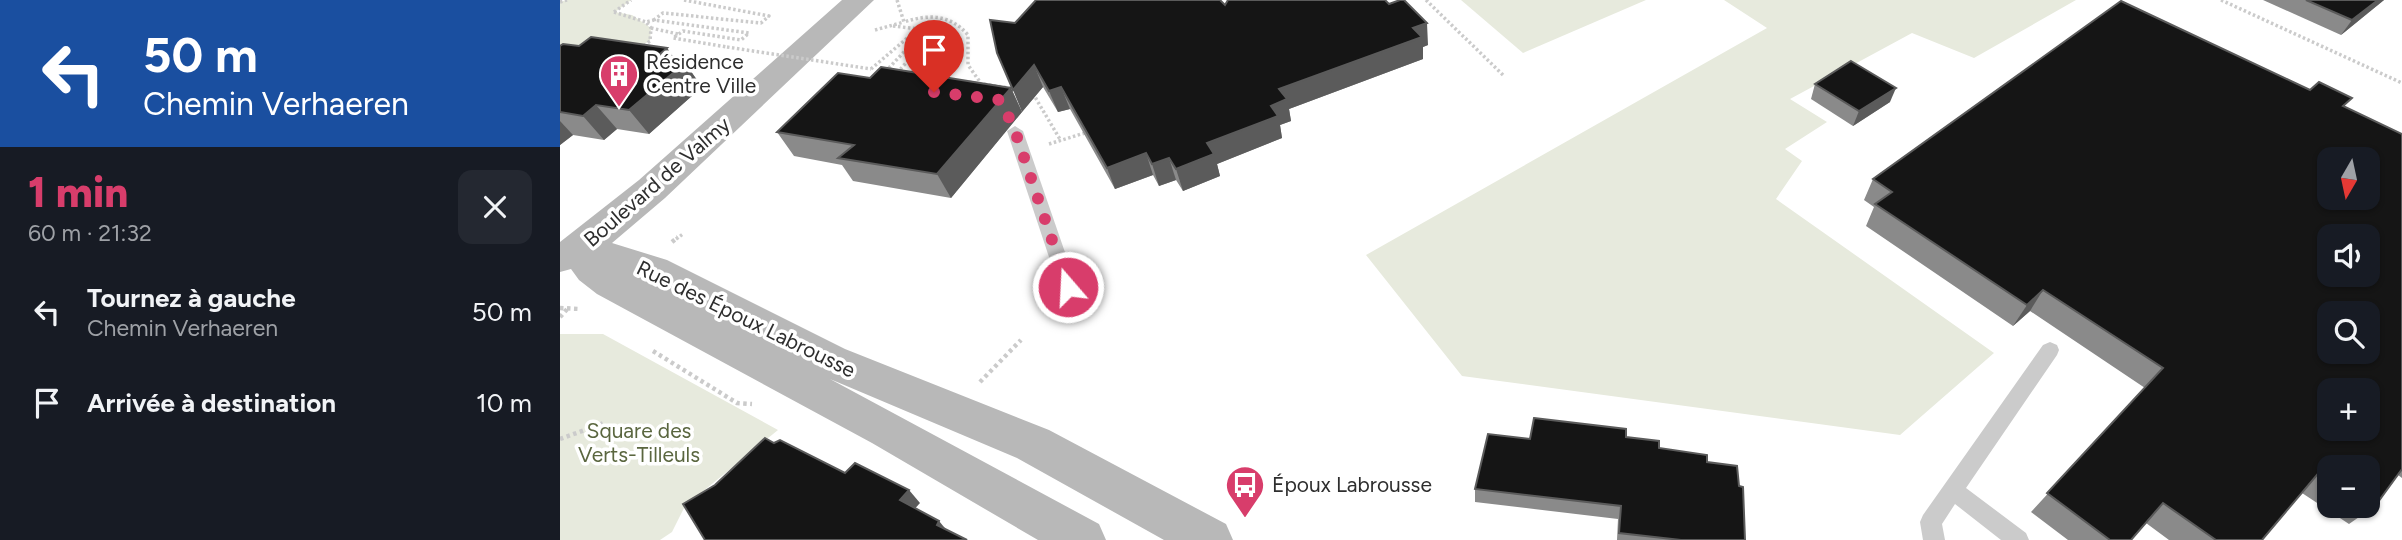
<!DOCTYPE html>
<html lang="fr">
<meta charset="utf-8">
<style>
:root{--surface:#171b24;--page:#242831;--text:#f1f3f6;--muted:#9ea1a6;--accent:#d83d6b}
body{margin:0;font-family:Figtree,sans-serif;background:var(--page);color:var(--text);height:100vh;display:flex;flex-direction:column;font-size:26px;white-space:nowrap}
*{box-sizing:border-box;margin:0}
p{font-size:23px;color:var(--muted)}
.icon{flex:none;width:38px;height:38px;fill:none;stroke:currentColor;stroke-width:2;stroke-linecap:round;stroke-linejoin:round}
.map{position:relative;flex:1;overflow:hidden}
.panel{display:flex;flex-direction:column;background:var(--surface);width:560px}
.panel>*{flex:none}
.hud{background:#1a4fa0;color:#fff;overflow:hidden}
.needle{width:46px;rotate:189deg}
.tools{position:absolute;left:1757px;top:147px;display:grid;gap:14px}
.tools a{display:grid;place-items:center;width:63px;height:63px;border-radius:14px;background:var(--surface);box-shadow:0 2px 5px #0004;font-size:35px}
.pin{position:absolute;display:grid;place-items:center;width:60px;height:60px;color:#fff;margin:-72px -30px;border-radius:50% 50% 50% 0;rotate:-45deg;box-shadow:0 0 7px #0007}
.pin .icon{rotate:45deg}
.me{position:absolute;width:77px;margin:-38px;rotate:341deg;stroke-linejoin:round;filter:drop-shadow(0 0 5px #0008)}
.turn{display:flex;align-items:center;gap:24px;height:147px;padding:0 28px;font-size:32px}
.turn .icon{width:91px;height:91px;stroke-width:2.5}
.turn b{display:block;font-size:49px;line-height:60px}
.round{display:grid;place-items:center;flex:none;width:74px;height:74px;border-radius:14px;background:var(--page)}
.headline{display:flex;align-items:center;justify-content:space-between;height:119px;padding:0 28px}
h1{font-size:42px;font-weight:800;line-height:52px;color:var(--accent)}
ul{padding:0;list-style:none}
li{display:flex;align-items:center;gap:21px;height:91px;padding:0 28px}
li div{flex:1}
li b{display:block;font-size:26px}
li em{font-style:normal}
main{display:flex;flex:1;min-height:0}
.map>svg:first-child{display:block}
.green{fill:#e7eadd}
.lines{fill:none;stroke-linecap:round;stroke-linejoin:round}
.path-far1{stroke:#cbcbcb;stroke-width:3.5;stroke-dasharray:2.5 2.5;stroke-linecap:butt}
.path{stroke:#cbcbcb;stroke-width:4.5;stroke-dasharray:3.5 3.5;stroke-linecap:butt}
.lane{fill:#cbcbcb;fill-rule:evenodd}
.secondary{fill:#b8b8b8;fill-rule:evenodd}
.path-bridge{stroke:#cbcbcb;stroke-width:3.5;stroke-dasharray:2.5 2.5;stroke-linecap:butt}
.wall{fill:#8a8a8a;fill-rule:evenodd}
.shaded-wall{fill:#5b5b5b}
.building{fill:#151515;stroke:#5b5b5b;stroke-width:2;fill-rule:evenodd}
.route{stroke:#d83d6b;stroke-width:12;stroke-dasharray:0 21.6}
.labels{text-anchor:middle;stroke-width:7;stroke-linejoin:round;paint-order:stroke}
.poi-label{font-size:21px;fill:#2e2e2e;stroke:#fff;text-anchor:start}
.street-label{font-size:21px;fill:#2e2e2e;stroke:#fff}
.park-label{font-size:21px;fill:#5a663f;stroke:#fff}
</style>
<main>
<section class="panel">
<div class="hud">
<div class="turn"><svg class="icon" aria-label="left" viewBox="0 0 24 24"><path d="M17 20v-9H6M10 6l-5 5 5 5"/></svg><div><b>50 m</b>Chemin Verhaeren</div></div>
</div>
<div class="headline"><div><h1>1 min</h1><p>60 m · 21:32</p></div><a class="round"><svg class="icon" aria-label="close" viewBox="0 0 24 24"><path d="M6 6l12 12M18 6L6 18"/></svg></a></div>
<ul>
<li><svg class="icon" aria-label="left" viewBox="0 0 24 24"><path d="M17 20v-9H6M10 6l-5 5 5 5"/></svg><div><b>Tournez à gauche</b><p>Chemin Verhaeren</p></div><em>50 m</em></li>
<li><svg class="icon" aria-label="arrive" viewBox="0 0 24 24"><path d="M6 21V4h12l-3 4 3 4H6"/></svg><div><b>Arrivée à destination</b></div><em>10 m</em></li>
</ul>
</section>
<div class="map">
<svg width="1842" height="540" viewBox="0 0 1842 540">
<rect width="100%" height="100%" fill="#fff"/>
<!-- green -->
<g class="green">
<polygon points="7,0 71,0 55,12 72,15 91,28 90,41 0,85 0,2"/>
<polygon points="901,0 1086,0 963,53"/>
<polygon points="1164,0 1516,0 1414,58 1352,33 1230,99 1267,122 1225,149 1242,161 1216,199 1434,353 1340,435 902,376 806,255 1207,28"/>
<polygon points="0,334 43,334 218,430 125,506 112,532 100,540 0,540"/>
</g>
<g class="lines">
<!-- path-far1 -->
<g class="path-far1">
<polyline points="124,0 209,16 201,23 103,13 94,20 189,33 181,40 123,31 113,38 167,47"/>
<path d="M337 0 344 22C369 14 390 14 408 35V65L420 82"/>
<polyline points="866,0 943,75"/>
<polyline points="1661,0 1842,83"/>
<polyline points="0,2 7,0"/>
<polyline points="54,12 86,22"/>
<polyline points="54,12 71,0"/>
<polyline points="333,26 377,31 374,36"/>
<polyline points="91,28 118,34"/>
<polyline points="315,30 344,22"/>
<polyline points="80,49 90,41 91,28 86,22 94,20"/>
<polyline points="311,69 352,34 360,35 326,71"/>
<polyline points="337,73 370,36 378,37 350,75"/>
<polyline points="409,82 456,89"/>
<polyline points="471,98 475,97 501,141"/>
<polyline points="489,144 528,132"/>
<polyline points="116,239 123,234"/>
</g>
<!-- path -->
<g class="path">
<polyline points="112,242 118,237"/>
<polyline points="0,308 20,309"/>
<polyline points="0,317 9,307"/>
<polyline points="93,351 177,403 192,404"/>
<polyline points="420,382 461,340"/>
<polyline points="0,439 44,423"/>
</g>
<!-- lane -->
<g class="lane">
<polygon points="455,126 463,131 517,287 514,292 502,292 499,287 447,131"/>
<polygon points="1490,342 1497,345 1499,350 1497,355 1406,488 1466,533 1469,540 1441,540 1395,504 1382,524 1385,540 1363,540 1360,522 1363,515 1483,345"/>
</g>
<!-- secondary -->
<polygon class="secondary" points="282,0 314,0 105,198 52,243 107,260 285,349 489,430 666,524 673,540 604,540 457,458 270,379 539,524 546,540 478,540 312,443 37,294 19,280 11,269 0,272 0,242 79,180"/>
<!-- path-bridge -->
<polyline class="path-bridge" points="167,47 311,69"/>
</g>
<!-- wall -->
<g class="wall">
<polygon points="1703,0 1824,0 1781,35"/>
<polygon points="665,5 868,45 863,47 863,59 729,109 731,121 720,125 722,138 657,164 660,176 623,191 616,180 599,186 593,175 555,189 510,109 498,112 483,87 462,112 455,23"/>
<polygon points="0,46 107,48 117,62 125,63 142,87 89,134 57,129 44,140 13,135 0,145"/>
<polygon points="310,78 451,88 462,112 391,198 293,181 282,165 234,156 217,132"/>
<polygon points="1255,84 1330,102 1293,126 1251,99"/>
<path d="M1785 107 1842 134V478L1838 475 1815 506 1789 524 1742 493 1702 540H1609L1586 523 1571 540H1508L1471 512 1585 388 1470 311 1453 326 1306 226 1314 207 1304 200 1313 179ZM1769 467H1808V506H1769Z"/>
<polygon points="1066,437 1099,448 1147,462 1179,486 1185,540 1057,540 1058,519 915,502 915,489 970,439"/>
</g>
<!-- shaded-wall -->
<g class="shaded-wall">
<polygon points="1818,0 1824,0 1781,35 1792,20"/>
<polygon points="867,23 868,45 863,47 863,59 729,109 731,121 720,125 722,138 657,164 660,176 623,191 616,169 647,143 719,89 853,28"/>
<polygon points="107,48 121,67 125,63 142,87 89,134 69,110 94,59"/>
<polygon points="474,65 483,87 462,112 453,90"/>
<polygon points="501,87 510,109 498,112 489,91"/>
<polygon points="451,88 462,112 391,198 377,174"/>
<polygon points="1336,88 1330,102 1293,126 1299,111"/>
<polygon points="36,105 57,129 44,140 23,116"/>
<polygon points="0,121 13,135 0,145"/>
<polygon points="586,153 593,175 555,189 547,168"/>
<polygon points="609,158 616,180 599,186 592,164"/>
<polygon points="1483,290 1470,311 1453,326 1467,305"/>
<polygon points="349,490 360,503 351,513 340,500"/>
<polygon points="379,521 389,533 377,525"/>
</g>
<!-- building -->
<g class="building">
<polygon points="476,0 660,0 665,5 668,0 825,0 829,4 840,0 844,0 867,23 853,28 862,37 719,89 727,99 711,106 718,116 647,143 654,154 616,169 609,158 592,164 586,153 547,168 501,87 489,91 474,65 453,90 437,53 430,20 455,23"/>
<polygon points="1746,0 1818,0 1792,20"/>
<path d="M1561 1 1750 90 1759 82 1792 98 1783 106 1842 134V469L1815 506 1808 501V467H1769V476L1761 470 1702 540H1656L1603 503 1571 540H1550L1487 493 1603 368 1483 290 1467 305 1315 204 1332 192 1313 179ZM1769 159H1808V198H1769ZM1769 236H1808V275H1769ZM1769 313H1808V352H1769ZM1769 390H1808V429H1769Z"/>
<polygon points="31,37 107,48 94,59 125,63 69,110 36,105 23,116 0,112 0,46 3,44 19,46"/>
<polygon points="1291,61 1336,88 1299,111 1255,84"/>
<polygon points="321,67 451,88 377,174 278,158 294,145 217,132 278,73 310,78"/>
<polygon points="974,418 1066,429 1066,437 1099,441 1099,448 1147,455 1147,462 1177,466 1179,486 1183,487 1185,540 1121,540 1059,533 1061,506 915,489 928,434 970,439"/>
<polygon points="205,438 214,443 220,440 285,473 295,463 349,490 340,500 379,521 377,525 407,540 145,540 123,504 155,485"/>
</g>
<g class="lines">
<!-- route -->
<polyline class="route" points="374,92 441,100 455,131 508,287"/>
</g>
<!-- icons -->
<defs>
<g id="building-pin" transform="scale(2.0125)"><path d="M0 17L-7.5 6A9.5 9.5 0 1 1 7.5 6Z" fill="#d83d6b" stroke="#fff"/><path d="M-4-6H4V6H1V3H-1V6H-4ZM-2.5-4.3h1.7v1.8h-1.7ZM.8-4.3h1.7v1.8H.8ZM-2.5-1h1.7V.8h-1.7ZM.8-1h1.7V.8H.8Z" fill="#fff"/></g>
<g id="bus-pin" transform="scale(2.0125)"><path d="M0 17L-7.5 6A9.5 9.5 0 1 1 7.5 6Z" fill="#d83d6b" stroke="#fff"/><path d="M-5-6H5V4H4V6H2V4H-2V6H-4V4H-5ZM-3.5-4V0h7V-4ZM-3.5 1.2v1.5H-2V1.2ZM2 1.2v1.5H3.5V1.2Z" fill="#fff"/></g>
</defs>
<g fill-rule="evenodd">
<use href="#building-pin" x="59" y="74"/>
<use href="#bus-pin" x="685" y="485"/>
</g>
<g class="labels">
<!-- poi labels -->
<g class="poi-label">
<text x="86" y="69">Résidence<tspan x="86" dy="24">Centre Ville</tspan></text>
<text x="712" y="492">Époux Labrousse</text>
</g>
<!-- street labels -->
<g class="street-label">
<text transform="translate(97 182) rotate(-41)" y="7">Boulevard de Valmy</text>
<text transform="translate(186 319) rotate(26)" y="7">Rue des Époux Labrousse</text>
</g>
<!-- park labels -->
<g class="park-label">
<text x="79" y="438">Square des<tspan x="79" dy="24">Verts-Tilleuls</tspan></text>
</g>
</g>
</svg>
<div class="tools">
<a><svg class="needle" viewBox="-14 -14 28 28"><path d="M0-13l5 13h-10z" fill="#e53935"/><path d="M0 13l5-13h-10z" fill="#9ea1a6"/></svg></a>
<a><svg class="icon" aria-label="sound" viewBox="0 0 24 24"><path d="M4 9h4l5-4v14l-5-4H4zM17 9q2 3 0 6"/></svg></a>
<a><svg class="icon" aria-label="search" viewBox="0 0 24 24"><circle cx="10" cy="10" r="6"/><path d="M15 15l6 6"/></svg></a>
<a>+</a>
<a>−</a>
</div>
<div class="pin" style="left:374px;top:92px;background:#d93025"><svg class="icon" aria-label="arrive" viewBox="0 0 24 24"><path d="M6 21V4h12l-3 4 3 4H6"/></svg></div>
<svg class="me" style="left:508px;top:287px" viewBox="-20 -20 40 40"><circle r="17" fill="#d83d6b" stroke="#fff" stroke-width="3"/><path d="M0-11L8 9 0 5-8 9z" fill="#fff"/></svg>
</div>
</main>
